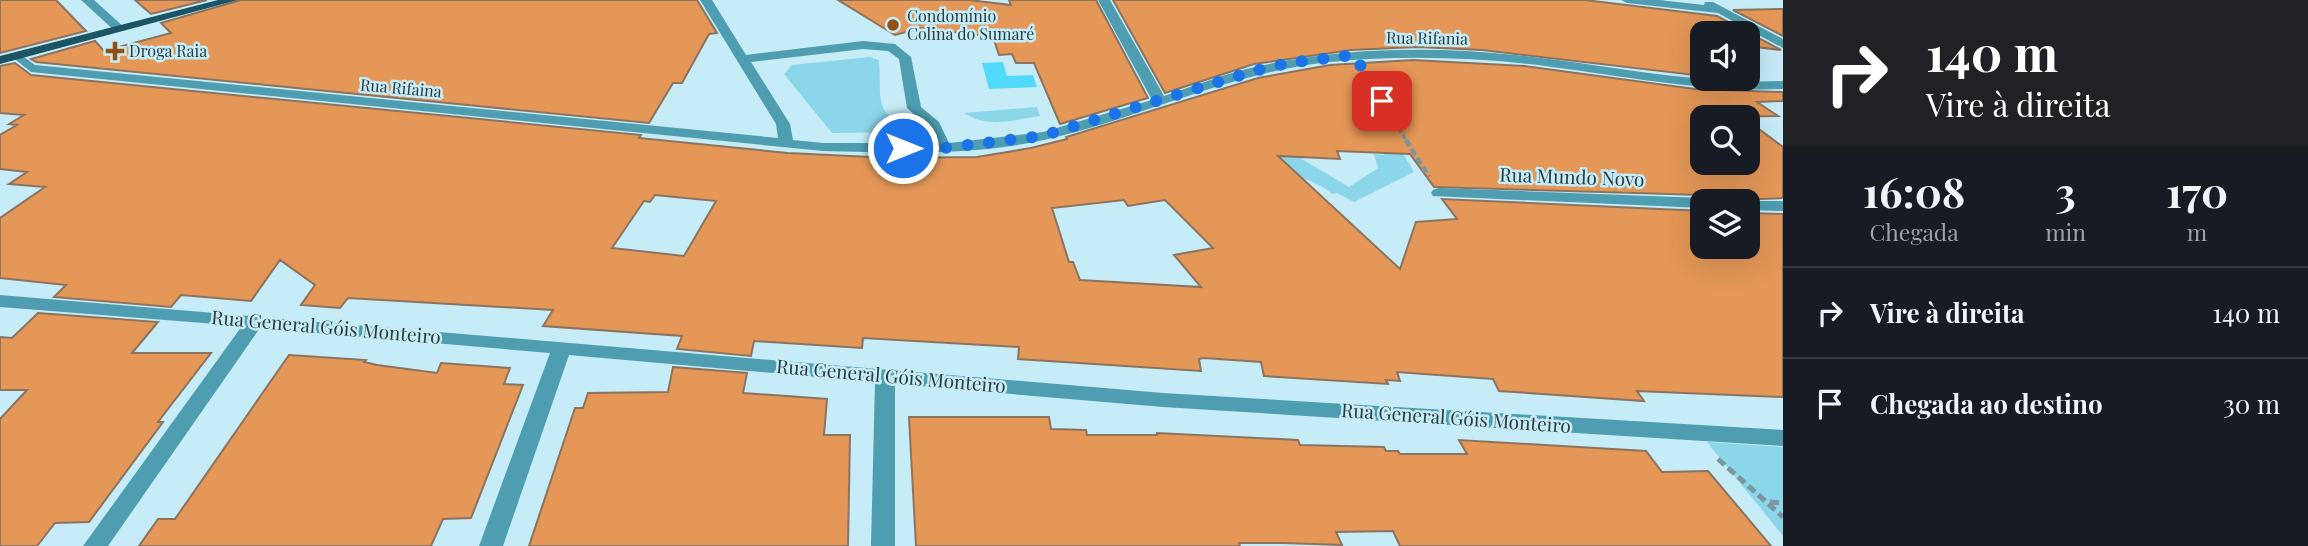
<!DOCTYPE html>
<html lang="pt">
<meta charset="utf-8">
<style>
:root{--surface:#171b24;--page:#20242c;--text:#f1f3f6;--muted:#9ea1a6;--line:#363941}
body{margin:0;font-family:"Playfair Display",serif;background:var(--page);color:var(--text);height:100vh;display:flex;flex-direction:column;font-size:26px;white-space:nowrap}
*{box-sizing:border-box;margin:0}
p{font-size:23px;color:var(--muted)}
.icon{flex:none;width:38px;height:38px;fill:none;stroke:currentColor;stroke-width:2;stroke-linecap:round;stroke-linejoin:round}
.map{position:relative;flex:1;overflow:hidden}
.panel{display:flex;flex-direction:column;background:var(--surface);width:525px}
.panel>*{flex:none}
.hud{background:#202124;color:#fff;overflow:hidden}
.controls{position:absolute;left:1690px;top:21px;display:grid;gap:14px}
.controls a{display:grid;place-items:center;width:70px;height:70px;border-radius:14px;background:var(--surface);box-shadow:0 7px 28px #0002;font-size:35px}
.pin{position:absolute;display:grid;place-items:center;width:60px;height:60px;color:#fff;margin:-30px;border-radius:14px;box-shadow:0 4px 10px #0006}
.me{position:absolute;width:77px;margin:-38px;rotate:90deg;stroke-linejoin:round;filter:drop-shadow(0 0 5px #0008)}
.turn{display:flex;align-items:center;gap:24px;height:147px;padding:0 28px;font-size:32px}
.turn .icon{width:91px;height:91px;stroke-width:2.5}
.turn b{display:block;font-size:49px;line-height:60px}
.eta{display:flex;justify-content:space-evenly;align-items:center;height:119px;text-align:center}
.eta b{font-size:42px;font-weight:700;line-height:49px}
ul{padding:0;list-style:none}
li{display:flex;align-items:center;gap:21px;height:91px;padding:0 28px;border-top:2px solid var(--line)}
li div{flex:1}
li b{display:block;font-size:26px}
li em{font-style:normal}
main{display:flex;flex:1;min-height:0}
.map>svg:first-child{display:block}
.green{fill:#8cd6ea}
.water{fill:#53d9f9}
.building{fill:#e49757;stroke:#8c735f;stroke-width:2;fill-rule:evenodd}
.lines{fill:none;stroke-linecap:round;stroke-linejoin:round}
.path-far2{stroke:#7b969e;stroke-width:3.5;stroke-dasharray:5 2.5;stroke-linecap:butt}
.path-far1{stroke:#7b969e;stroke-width:4.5;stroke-dasharray:7 3.5;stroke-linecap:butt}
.path{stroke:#7b969e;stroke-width:5;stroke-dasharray:9 4.5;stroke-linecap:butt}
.minor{fill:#4e9db0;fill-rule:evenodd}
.major{fill:#1b5462;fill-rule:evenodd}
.route{stroke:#1a73e8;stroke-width:12;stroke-dasharray:0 21.6}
.poi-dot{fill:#8f5115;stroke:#c5ecf7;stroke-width:2.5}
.labels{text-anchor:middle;stroke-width:5;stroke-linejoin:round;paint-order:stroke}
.far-poi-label{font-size:16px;fill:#2c3b3f;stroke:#c5ecf7;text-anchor:start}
.far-street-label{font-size:16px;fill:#2c3b3f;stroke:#c5ecf7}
.street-label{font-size:19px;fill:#2c3b3f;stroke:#c5ecf7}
</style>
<main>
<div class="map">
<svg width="1783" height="546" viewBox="0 0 1783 546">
<rect width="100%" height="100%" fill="#c5ecf7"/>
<!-- green -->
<g class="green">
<path d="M870 57 879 60C882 103 872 110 914 132L832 133 784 74 792 65Z"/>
<path d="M1037 107 1040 116C1013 120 989 129 964 113Z"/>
<path d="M1275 143 1349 187 1378 168 1374 154 1384 155 1381 146 1399 147 1414 172 1354 202 1337 193 1332 194C1307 172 1264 171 1232 165Z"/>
<polygon points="1707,442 1783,447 1783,536"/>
</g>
<!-- water -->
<polygon class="water" points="1003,62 1007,76 1033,75 1037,87 989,89 982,63"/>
<!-- building -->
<g class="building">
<polygon points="0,0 56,0 86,31 0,53"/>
<polygon points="135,0 207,0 151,14"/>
<polygon points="241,0 697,0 717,33 709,34 682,83 673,83 649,123 36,62 31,59 95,41 104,51 171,33 161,23"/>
<polygon points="838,0 969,0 1011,5 1009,0 1096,0 1148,98 1060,124 1034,63 1016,63 1012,54 999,55 993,37 921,28 895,35"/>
<polygon points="1113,0 1585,0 1717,16 1781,50 1748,46 1748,33 1703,33 1703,76 1482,50 1417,47 1351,50 1254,64 1165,93"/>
<polygon points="1783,9 1783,36 1733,10"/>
<path d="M1413 60 1524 66 1695 89 1783 92V101L1757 102 1778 116 1703 117V163H1748V121L1783 147V198L1712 201 1703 195 1434 187 1410 154 1337 151 1340 159 1278 156 1400 269 1416 222 1457 219 1442 199 1703 211V247H1748V213L1783 214V397L1637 391 1644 401 1499 391 1493 379 1397 372 1400 381 1386 380 1388 384 1264 376 1261 362 1204 358 1199 359 1201 371 1018 359 1019 347 863 338 862 348 754 341 751 356 677 349 682 336 543 326 553 310 348 298 340 308 301 305 315 285 280 260 251 301 181 295 171 307 54 297 66 285 0 278V218L45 187 9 184 27 172 0 169V135L17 125 9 124 24 115 0 113V66L15 63 31 75 641 135 639 138 788 153 892 158 977 157 1031 148 1067 139 1066 137 1258 78 1330 65ZM655 195 716 201 684 256 612 248 644 201 650 202ZM1124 200 1128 206 1165 200 1213 248 1174 255 1201 287 1080 280 1073 262H1069L1052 208Z"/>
<polygon points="38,313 158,322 132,353 211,353 158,422 163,422 89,522 55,523 37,546 0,546 0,419 27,390 0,390 0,337 12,338"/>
<polygon points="289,355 366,360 364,362 377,365 437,373 441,363 510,368 504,384 523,385 471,518 443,519 431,546 139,546 158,519 175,519"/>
<polygon points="673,367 747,373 743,393 827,399 824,435 850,435 848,546 529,546 575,408 583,408 588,393 668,392"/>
<polygon points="909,417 1049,417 1051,429 1086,430 1087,435 1157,435 1157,433 1298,440 1300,445 1384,447 1386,451 1398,451 1400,454 1467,454 1459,440 1646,451 1662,472 1708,471 1771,546 1400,546 1393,531 1336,532 1342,545 1282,543 1239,543 1240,546 916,546"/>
</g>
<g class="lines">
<!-- path-far2 -->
<polyline class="path-far2" points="1368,77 1407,142"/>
<!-- path-far1 -->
<polyline class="path-far1" points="1406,140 1429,177"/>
<!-- path -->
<g class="path">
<polyline points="1718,459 1783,517"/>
<polyline points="1770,502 1783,503"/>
</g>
<!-- minor -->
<g class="minor">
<polygon points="81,0 94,0 126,29 116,32"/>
<path d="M700 0H712L746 55 863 41 895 44 911 57 921 107 939 122 949 143 1043 132 1152 100 1098 0H1110L1164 96C1194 86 1224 74 1255 67 1340 48 1428 46 1514 55 1604 64 1692 85 1783 81V89C1704 92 1629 77 1552 67 1478 57 1404 55 1330 62 1231 72 1141 118 1044 140 972 156 897 153 823 151L31 72 11 56 17 52 35 65 778 138 776 124ZM863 49 888 51 899 59 907 108 928 127 935 143H823L793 140 790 124 751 62Z"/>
<polygon points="1621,0 1659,0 1704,5 1705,2 1713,2 1783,39 1783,48 1718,13 1627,3"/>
<polygon points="1439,188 1703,198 1710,201 1703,201 1703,208 1433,196 1431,193 1433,190"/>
<polygon points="1744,201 1783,201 1783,211 1748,210 1748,201"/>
<polygon points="0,295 1163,393 1783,430 1783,446 1163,407 895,384 895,546 871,546 875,382 569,355 503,546 479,546 550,353 260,328 108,546 83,546 242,326 0,307"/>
</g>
<!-- major -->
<polygon class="major" points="218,0 238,0 0,64 0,56"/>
</g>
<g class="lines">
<!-- route -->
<polyline class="route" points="903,148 944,148 1042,136 1254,71 1288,63 1354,55 1382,101"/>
</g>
<!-- markers -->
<g class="poi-dot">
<circle cx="893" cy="25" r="7"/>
<path d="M111.5 40.5h7v7h7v7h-7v7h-7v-7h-7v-7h7z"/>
</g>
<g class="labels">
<!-- far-poi labels -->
<g class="far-poi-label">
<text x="907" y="22">Condomínio<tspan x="907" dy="18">Colina do Sumaré</tspan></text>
<text x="129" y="57">Droga Raia</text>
</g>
<!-- far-street labels -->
<g class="far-street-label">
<text transform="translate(1427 38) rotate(1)" y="6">Rua Rifania</text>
<text transform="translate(401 88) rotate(5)" y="6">Rua Rifaina</text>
</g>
<!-- street labels -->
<g class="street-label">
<text transform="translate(1572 177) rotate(2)" y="7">Rua Mundo Novo</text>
<text transform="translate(326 327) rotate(5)" y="7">Rua General Góis Monteiro</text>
<text transform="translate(891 376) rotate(5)" y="7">Rua General Góis Monteiro</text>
<text transform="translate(1456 418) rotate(4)" y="7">Rua General Góis Monteiro</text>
</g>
</g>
</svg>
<div class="controls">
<a><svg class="icon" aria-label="sound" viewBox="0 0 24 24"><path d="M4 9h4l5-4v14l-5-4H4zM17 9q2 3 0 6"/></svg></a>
<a><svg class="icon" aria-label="search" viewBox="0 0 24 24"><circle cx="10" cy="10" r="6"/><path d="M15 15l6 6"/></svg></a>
<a><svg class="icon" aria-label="layers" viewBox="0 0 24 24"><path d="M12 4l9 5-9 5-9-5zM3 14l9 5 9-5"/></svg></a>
</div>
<div class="pin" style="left:1382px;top:101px;background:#d93025"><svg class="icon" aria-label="arrive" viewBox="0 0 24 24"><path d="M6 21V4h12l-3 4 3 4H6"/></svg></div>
<svg class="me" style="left:903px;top:148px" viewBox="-20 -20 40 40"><circle r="17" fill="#1a73e8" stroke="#fff" stroke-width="3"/><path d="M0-11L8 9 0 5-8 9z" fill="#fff"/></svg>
</div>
<section class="panel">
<div class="hud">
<div class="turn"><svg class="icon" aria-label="right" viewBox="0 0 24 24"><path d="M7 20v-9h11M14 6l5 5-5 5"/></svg><div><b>140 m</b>Vire à direita</div></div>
</div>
<div class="eta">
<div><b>16:08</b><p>Chegada</p></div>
<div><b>3</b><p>min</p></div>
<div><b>170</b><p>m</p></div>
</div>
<ul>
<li><svg class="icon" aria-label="right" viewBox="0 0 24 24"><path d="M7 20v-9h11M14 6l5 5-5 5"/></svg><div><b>Vire à direita</b></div><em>140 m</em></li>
<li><svg class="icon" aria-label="arrive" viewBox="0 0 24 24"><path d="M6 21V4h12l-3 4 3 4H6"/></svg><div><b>Chegada ao destino</b></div><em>30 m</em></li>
</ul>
</section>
</main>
